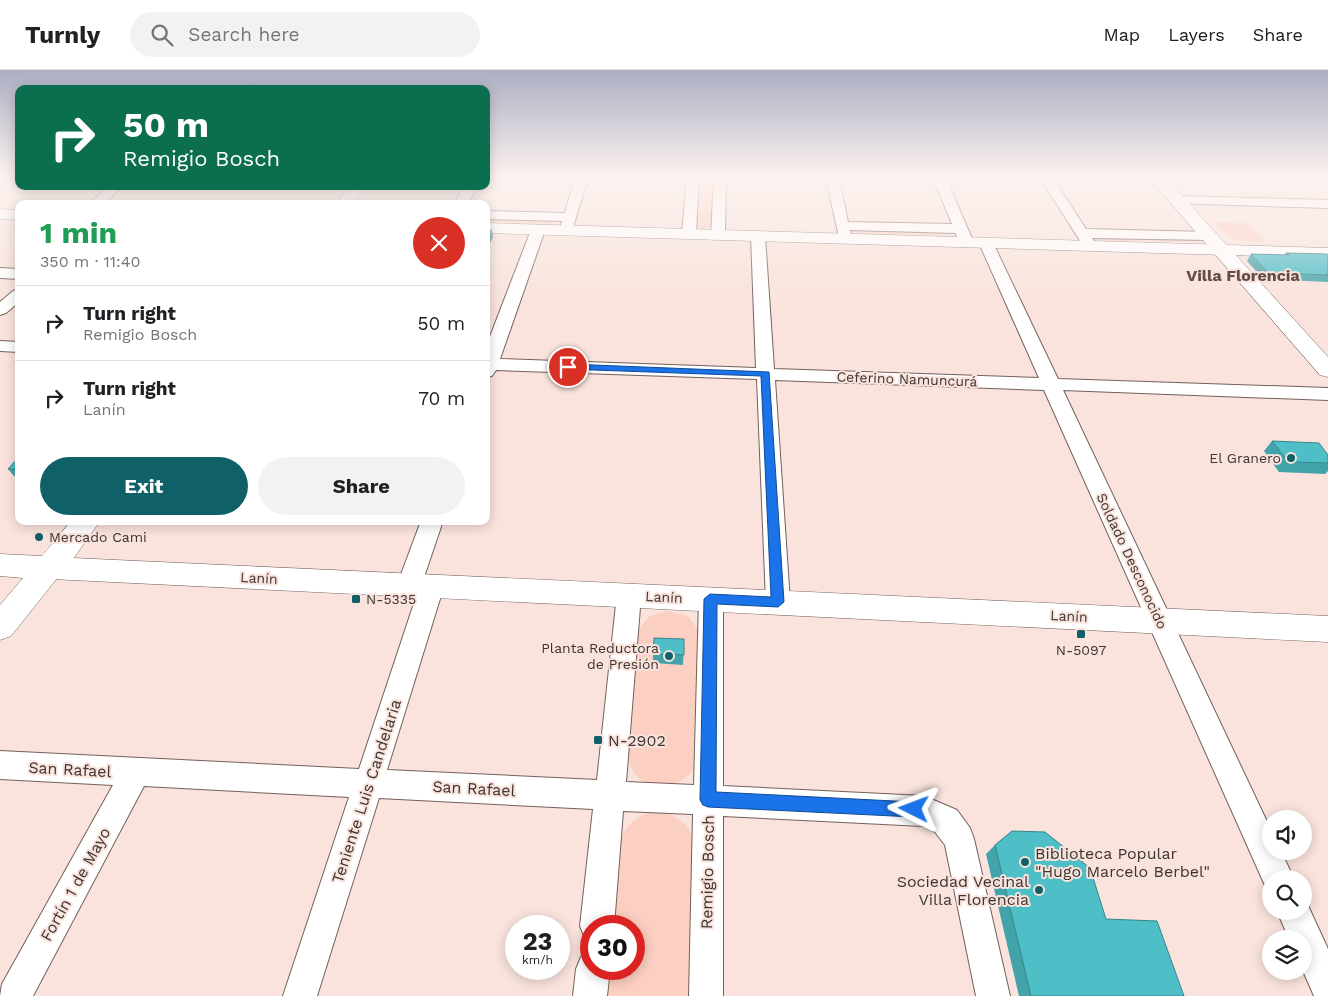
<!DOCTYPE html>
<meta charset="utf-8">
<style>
:root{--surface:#fff;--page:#f2f2f2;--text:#202124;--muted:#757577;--line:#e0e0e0;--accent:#106167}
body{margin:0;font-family:"Work Sans",sans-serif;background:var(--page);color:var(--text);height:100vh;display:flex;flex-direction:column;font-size:19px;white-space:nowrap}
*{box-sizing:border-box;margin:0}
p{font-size:16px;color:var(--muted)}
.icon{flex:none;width:28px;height:28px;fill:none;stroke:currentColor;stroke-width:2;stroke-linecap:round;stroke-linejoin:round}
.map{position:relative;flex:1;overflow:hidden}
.panel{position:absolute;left:15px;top:130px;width:475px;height:325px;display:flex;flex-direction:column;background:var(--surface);border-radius:10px;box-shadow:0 2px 12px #0003}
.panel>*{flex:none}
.guide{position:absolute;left:15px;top:15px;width:475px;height:105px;border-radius:10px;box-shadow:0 2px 12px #0003;background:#0b6e4f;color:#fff;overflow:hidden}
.buttons{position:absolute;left:1262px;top:740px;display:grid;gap:10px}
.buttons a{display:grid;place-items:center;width:50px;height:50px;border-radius:50%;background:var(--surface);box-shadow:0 2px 12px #0003;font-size:25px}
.speed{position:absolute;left:505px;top:845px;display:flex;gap:10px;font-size:25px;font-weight:700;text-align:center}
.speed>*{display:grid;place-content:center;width:65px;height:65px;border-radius:50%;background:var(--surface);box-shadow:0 2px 12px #0003;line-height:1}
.speed small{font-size:12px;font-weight:400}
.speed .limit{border:8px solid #d22;background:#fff;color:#111}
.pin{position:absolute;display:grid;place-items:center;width:42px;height:42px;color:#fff;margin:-21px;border:2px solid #fff;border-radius:50%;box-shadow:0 1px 5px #0007}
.me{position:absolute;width:55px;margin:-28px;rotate:273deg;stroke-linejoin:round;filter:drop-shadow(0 0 4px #0008)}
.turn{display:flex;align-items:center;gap:18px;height:105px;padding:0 25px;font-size:22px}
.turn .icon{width:65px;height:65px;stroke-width:2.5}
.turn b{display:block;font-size:35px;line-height:42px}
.round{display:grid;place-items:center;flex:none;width:52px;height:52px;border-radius:26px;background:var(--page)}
.summary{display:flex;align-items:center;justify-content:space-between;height:85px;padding:0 25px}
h1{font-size:30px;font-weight:700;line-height:38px;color:#1e9e55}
.primary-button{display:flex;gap:10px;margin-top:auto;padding:10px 25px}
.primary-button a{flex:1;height:58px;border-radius:30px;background:var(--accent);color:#fff;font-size:20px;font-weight:700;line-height:58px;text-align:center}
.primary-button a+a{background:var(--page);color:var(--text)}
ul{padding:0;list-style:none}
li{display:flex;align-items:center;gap:15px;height:75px;padding:0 25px;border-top:1px solid var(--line)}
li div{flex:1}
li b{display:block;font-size:19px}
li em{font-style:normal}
header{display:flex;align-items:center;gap:30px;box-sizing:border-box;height:70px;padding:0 25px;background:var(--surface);border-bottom:1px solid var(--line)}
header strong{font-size:24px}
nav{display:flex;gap:28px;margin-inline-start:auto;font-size:18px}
.search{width:350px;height:45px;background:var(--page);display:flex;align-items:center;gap:12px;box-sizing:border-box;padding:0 18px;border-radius:28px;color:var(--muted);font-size:19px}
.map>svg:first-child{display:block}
.green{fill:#fbcfc1}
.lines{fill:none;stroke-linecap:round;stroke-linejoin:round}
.minor-casing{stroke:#73605a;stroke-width:2}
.tertiary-casing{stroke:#73605a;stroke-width:1}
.secondary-casing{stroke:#73605a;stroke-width:1}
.minor{fill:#fff;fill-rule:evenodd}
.tertiary{fill:#fff;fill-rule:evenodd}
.secondary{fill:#fff;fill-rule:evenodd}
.wall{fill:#43a3ab}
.shaded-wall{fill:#37858b}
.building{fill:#4ebec7;stroke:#37858b}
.route{fill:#1a73e8;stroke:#114b97}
.poi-dot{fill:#106167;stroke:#f9e3dc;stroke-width:2}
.labels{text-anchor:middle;stroke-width:4;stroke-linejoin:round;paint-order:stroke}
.street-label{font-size:14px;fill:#3d3532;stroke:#f9e3dc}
.poi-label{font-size:14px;fill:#3d3532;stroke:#f9e3dc;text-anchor:end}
.far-district-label{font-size:16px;font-weight:bold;fill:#614e49;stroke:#f9e3dc}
.near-poi-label{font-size:16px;fill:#3d3532;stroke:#f9e3dc;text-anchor:start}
.near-street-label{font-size:16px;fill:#3d3532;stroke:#f9e3dc}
</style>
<header>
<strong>Turnly</strong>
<div class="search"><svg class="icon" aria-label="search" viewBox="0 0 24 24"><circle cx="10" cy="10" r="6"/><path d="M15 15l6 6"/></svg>Search here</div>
<nav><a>Map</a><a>Layers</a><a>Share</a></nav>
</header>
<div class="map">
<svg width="1328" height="926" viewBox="0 0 1328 926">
<rect width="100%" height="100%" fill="#f9e3dc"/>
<!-- green -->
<g class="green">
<polygon points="698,108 715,108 713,156 703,159 696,156"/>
<polygon points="486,147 555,151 556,151 550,154 486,153"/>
<path d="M1213 152 1247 153 1266 172C1241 171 1231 172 1213 152Z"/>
<polygon points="855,159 949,162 950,164 946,166 860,164 853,161"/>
<polygon points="1096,167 1193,169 1196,172 1104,171"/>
<path d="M668 541 688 546 699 561 695 698C684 712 676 714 659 716 646 717 634 706 630 694 624 678 636 581 639 559L650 546Z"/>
<path d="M657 741C677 744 687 753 695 771L692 926H606L609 899H634V856H612L621 768C630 751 639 744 657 741Z"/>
</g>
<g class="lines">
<!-- minor casing -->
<g class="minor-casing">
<g id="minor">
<polygon points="575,108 588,108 571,164 561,164 559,161 562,151 486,149 486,141 565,143"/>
<polygon points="687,108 699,108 696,164 689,168 682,164"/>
<polygon points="714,108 726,108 725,165 718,169 711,165"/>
<polygon points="826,108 839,108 848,152 952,154 933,108 946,108 973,171 971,174 961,174 955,163 850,160 852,169 850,172 840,172"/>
<polygon points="1040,108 1053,108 1086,159 1209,162 1216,166 1209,170 1092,168 1096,174 1094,177 1084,177"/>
<polygon points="109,116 123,116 104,134 88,134"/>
<polygon points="464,116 477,116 468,134 454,134"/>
<polygon points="1177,126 1328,130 1328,138 1172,133 1170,130 1172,127"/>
<polygon points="538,156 545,160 500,289 756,298 751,166 758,162 765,166 774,299 1039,308 979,173 986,169 993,173 1058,309 1328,318 1328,330 1063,320 1271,760 1271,781 1281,781 1294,809 1271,809 1271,822 1267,820 1044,320 775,310 790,532 787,539 778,542 769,539 766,532 757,309 496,300 492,306 486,307 486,277 531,160"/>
<polygon points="0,198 19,199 19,209 0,208"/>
<polygon points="19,219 19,232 6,243 0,245 0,232 13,221"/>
<polygon points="0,271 19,272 19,282 0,281"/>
<polygon points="421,451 443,451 422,513 424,509 432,506 440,509 444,516 387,700 597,710 617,525 620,518 629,515 638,518 641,525 626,712 694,715 699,529 702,522 711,519 720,522 723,529 723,716 924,726 957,740 970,758 974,769 1010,926 976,926 945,775 935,762 923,756 723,746 723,926 689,926 693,744 623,741 614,856 591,856 591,870 585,868 580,856 593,739 379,728 317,926 283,926 349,727 144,716 33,926 0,926 2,914 113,715 0,709 0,681 359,699 419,518 417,522 409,525 401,522 397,515"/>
<polygon points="1305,829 1328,879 1328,926 1314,926 1303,901 1304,869 1289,869 1277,841 1304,841"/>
<polygon points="591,883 591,899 610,899 607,926 573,926 576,899 581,887"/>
</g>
</g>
<!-- tertiary casing -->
<g class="tertiary-casing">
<g id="tertiary">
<polygon points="486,153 1328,178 1328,188 486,163"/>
<polygon points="51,487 1328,546 1328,572 51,509 41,506 37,498 41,490"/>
</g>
</g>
<!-- secondary casing -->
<g class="secondary-casing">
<g id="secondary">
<polygon points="1149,108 1166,108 1328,287 1328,307 1320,305"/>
<polygon points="349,116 365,116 353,134 336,134"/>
<polygon points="0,139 19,140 19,150 0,149"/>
<polygon points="71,451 100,451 61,506 58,507 11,566 0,570 0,535 23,508 0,506 0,484 42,486"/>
</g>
</g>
<!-- minor -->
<use href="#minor" class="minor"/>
<!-- tertiary -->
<use href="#tertiary" class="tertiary"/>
<!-- secondary -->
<use href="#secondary" class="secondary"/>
</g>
<!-- wall -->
<g class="wall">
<polygon points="1286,183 1328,185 1328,212 1263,209 1247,191 1251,184 1284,185"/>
<polygon points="1272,371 1328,385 1328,401 1325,404 1279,402 1264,381"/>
<polygon points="19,387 19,406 14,406 8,399"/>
<polygon points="684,569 683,595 653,593 653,584"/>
<polygon points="995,775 1106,849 1184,926 1019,926 986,784"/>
</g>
<!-- shaded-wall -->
<polygon class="shaded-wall" points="492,160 493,167 486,182 486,173"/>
<!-- building -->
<g class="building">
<polygon points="486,160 492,160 486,173"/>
<polygon points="1286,183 1327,184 1328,185 1328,205 1268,203 1251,184 1289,185"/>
<polygon points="1272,371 1319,373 1328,385 1328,393 1288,392"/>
<polygon points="19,387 19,399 8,399"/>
<polygon points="654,568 684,569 684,585 653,584"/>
<polygon points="1012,761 1045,762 1090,798 1106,849 1157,851 1184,926 1031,926 995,775"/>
</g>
<!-- sky -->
<linearGradient id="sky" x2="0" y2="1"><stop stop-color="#acaec3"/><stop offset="0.45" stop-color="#fcf2ef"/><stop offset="1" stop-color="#fcf2ef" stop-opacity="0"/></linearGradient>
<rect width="1328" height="238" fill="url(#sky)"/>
<!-- route -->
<polygon class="route" points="568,294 769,302 784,532 778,537 717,534 716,722 914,732 919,734 921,739 919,745 914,747 708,737 703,735 700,730 704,529 710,524 771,527 761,306 565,299 565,295"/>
<!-- markers -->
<g class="poi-dot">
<circle cx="1291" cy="388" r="5"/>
<circle cx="39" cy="467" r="5"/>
<rect x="351" y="524" width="10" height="10" rx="2.5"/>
<rect x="1076" y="559" width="10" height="10" rx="2.5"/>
<circle cx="669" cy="586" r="5"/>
<rect x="593" y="665" width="10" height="10" rx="2.5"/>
<circle cx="1025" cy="792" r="5"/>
<circle cx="1039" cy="820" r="5"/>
</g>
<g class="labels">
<!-- street labels -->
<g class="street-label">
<text transform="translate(907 309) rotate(2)" y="5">Ceferino Namuncurá</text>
<text transform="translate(1132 491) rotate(65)" y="5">Soldado Desconocido</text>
<text transform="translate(259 508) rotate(3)" y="5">Lanín</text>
<text transform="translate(664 527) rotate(3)" y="5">Lanín</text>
<text transform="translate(1069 546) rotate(3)" y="5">Lanín</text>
</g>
<!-- poi labels -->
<g class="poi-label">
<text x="1281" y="393">El Granero</text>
<text x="49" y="472" text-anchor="start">Mercado Cami</text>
<text x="366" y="534" text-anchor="start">N-5335</text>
<text x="659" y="583">Planta Reductora<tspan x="659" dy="16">de Presión</tspan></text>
<text x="1081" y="585" text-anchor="middle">N-5097</text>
</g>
<!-- far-district labels -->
<g class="far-district-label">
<text x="1243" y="211">Villa Florencia</text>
</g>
<!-- near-poi labels -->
<g class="near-poi-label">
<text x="608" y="676">N-2902</text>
<text x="1035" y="789">Biblioteca Popular<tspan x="1035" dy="18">"Hugo Marcelo Berbel"</tspan></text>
<text x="1029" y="817" text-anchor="end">Sociedad Vecinal<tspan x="1029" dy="18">Villa Florencia</tspan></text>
</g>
<!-- near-street labels -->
<g class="near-street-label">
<text transform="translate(70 699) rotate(3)" y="6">San Rafael</text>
<text transform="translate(474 718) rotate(3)" y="6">San Rafael</text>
<text transform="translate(366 721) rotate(-72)" y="6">Teniente Luis Candelaria</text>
<text transform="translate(707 802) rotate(-89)" y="6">Remigio Bosch</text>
<text transform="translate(75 814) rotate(-61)" y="6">Fortín 1 de Mayo</text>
</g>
</g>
</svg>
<div class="buttons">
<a><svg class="icon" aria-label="sound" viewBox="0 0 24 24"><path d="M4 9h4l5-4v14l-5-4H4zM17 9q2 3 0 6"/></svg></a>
<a><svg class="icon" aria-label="search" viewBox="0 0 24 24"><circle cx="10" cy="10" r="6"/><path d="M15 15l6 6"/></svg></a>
<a><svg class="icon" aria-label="layers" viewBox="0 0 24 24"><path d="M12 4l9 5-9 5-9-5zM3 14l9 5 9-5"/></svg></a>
</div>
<div class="speed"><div>23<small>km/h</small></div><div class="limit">30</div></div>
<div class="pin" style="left:568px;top:297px;background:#d93025"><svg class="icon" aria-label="arrive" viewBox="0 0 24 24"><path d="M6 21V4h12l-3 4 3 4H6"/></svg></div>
<svg class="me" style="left:914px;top:739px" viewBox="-20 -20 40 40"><path d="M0-17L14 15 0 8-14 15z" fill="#1a73e8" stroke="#fff" stroke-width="4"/></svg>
<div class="guide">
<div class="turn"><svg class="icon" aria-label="right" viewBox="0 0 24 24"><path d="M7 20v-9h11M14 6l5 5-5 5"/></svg><div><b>50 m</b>Remigio Bosch</div></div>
</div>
<section class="panel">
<div class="summary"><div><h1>1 min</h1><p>350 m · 11:40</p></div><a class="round" style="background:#d93025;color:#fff"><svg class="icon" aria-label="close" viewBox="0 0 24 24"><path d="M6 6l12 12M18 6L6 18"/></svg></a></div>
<ul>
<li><svg class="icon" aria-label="right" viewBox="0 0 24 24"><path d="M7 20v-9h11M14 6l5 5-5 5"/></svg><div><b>Turn right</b><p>Remigio Bosch</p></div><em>50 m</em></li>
<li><svg class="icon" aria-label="right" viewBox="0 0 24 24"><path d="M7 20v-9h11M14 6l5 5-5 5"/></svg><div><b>Turn right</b><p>Lanín</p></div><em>70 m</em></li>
</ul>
<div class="primary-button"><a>Exit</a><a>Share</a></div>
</section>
</div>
